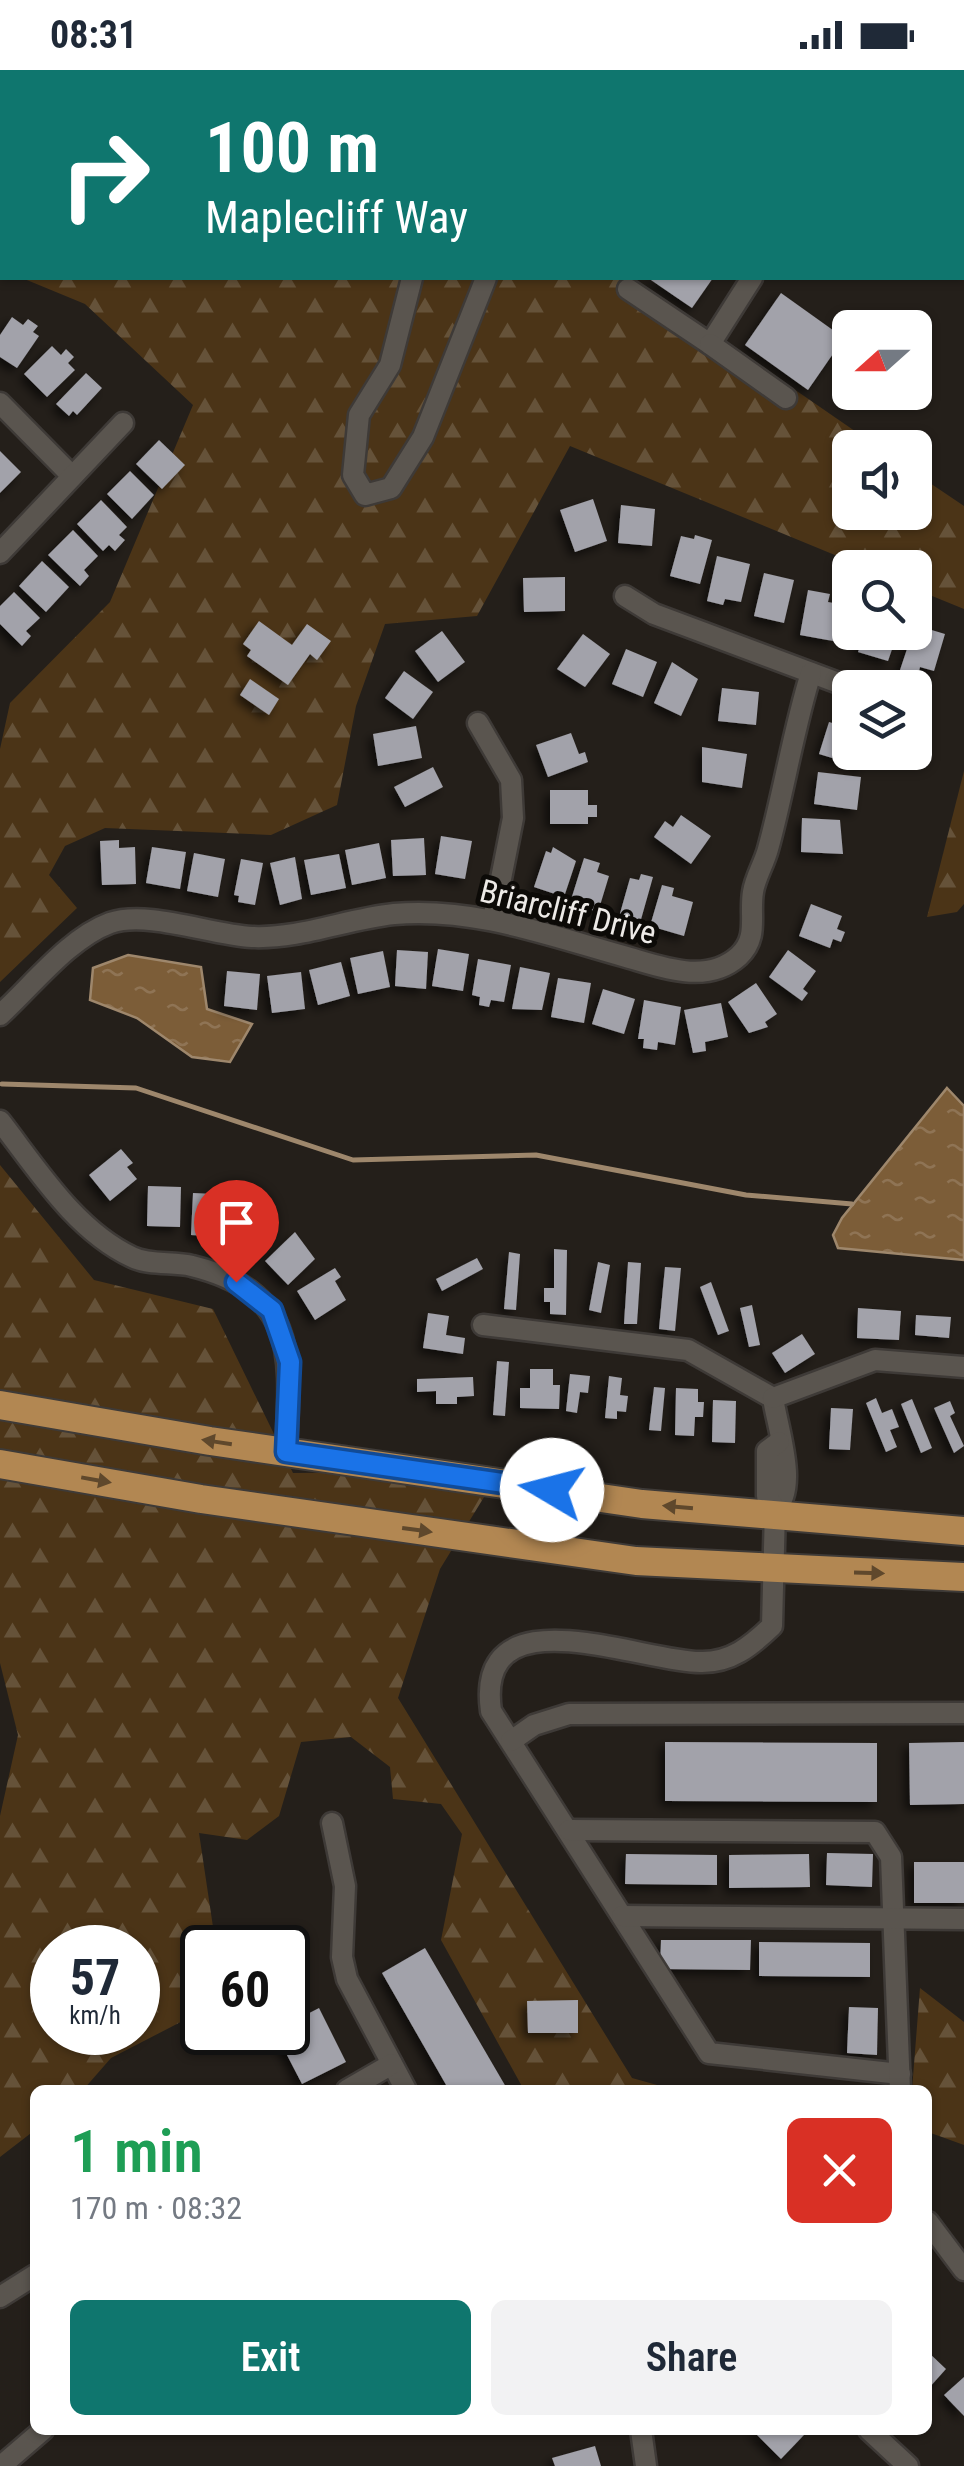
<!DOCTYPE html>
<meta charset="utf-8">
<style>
:root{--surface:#fff;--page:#f2f2f3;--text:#1f2937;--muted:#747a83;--accent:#0f766e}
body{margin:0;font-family:"Roboto Condensed",sans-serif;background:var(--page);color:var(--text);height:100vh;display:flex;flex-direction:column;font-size:38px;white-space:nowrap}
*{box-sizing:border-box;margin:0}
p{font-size:32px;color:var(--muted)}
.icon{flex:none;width:55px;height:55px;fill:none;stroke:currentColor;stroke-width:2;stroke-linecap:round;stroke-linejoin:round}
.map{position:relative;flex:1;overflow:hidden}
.details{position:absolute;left:30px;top:2015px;width:902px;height:350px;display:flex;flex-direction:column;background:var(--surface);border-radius:15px;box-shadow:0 2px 8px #0004}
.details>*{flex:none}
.guide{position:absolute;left:0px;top:0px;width:965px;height:210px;box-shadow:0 2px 8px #0004;background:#0f766e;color:#fff;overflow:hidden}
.needle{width:65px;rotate:249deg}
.buttons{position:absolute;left:832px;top:240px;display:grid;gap:20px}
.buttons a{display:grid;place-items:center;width:100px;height:100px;border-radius:15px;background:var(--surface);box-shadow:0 2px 8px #0004;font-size:50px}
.speed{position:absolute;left:30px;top:1855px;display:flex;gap:20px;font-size:50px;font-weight:700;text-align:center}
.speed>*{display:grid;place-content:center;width:130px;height:130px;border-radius:50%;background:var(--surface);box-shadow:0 2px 8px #0004;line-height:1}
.speed small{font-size:25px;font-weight:400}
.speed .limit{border:5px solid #111;border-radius:15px;background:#fff;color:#111}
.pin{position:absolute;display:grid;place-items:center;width:85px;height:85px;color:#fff;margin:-102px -42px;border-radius:50% 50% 50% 0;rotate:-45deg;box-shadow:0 0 10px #0007}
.pin .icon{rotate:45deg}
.me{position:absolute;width:110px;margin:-55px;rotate:278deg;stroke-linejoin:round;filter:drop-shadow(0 0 8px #0008)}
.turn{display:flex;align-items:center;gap:35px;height:210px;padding:0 40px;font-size:45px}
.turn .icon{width:130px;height:130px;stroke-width:2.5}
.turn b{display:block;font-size:70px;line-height:85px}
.round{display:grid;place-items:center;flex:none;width:105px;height:105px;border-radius:15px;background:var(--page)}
.headline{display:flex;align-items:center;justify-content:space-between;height:170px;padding:0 40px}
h1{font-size:60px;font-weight:600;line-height:75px;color:#1e9e55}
.action{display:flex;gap:20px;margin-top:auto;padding:20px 40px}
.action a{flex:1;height:115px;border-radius:15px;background:var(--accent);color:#fff;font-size:40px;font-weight:600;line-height:115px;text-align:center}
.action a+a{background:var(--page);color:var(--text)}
.status{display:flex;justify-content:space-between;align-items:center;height:70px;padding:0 50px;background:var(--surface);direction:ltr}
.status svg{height:28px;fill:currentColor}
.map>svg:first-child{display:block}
.forest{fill:url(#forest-firs);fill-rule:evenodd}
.water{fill:url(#water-ripples);stroke:#9e876c;stroke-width:2.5}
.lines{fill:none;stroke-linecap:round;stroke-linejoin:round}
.stream{stroke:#9e876c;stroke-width:5}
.building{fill:#a2a2aa;filter:url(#shadow)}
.minor-casing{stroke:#3e3a37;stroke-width:25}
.major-casing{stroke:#3e3a37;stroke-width:32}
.minor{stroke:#5a554f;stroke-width:20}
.major{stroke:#b28752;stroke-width:28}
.oneway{fill:#5f482c}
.route-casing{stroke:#114b97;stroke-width:25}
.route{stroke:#1a73e8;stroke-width:18}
.labels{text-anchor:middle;stroke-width:10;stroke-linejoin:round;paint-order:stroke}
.street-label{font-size:32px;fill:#edeae7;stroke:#0c0a07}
</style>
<div class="status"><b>08:31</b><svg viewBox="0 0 49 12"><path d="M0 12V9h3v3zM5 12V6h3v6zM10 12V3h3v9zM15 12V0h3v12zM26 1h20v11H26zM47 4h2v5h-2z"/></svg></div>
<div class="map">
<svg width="964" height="2396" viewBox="0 0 964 2396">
<defs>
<pattern id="forest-firs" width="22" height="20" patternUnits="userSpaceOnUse" patternTransform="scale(2.5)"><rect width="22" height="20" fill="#4b3417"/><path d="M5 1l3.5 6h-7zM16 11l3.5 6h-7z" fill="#655239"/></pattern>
<pattern id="water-ripples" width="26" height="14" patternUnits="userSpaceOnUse" patternTransform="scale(2.5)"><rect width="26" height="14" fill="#7c5d38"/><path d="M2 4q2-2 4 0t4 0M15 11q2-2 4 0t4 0" fill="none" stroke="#8f7455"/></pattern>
<filter id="shadow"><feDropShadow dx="-5" dy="5" stdDeviation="5" flood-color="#0009"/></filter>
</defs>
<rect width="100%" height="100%" fill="#241f1a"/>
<!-- forest -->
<g class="forest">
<polygon points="0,0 418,0 420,2 2,2 2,199"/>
<polygon points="22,208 633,208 878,377 850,378 850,442 915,442 915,403 964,436 964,539 915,519 915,498 864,497 570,376 477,546 385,554 356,636 337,735 271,765 105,758 65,776 49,805 77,838 0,912 0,679 10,633 110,532 193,335 85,234"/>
<polygon points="964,701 964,834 957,842 927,847"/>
<path d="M0 1095 94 1210 213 1239 293 1403 500 1401 440 1499 398 1628 632 2008 675 2020H524L441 1870 462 1764 441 1734 393 1729 390 1697 351 1667 301 1672 279 1746 247 1770 199 1763 216 1877 202 1878V1941L111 1988 83 2020H35V2060L0 2087V1746L18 1665 0 1593ZM52 1878H138V1962H52Z"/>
<polygon points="920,1918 964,1952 964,2075 928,2062 928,2020 912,2020"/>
</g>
<!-- water -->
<g class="water">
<polygon points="128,885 201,897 207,939 252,954 230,992 192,987 137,948 90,930 93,898"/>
<polygon points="947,1018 964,1036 964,1190 838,1178 833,1165 842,1148"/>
</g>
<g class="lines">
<!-- stream -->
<polyline class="stream" points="2,1014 136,1018 353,1090 536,1085 746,1125 852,1134"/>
</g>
<!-- building -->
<g class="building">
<polygon points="648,208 713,208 692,238"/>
<polygon points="781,223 844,268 808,320 745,275"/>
<polygon points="12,247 23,255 28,249 38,256 33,262 39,266 17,298 0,287 0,265"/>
<polygon points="52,276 61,285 66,279 74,287 68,293 75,300 47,327 24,304"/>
<polygon points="86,303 102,318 77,345 73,341 69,346 56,334"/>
<polygon points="159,370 185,395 162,419 136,394"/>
<polygon points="0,381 21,402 0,423"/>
<polygon points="130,401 154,425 132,449 107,424"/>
<polygon points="593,429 607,471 575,482 560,440"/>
<polygon points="101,430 127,457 119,465 125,470 115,481 109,475 103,481 77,454"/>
<polygon points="621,435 655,439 652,476 618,473"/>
<polygon points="73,460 98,486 84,500 89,506 80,516 48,485"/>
<polygon points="695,465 712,470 700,514 670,506 681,466 694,469"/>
<polygon points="717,486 750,494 741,532 725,529 723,535 707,531"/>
<polygon points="42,491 69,517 46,542 19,516"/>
<polygon points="764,503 794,510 784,553 754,546"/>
<polygon points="565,507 565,541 524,542 523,508"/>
<polygon points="808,520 830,524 828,532 840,534 833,571 800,565"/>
<polygon points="14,522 40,548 26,561 31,566 22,576 0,554 0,536"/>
<polygon points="259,551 292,575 307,554 331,571 317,590 310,584 288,615 247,586 251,580 243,574"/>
<polygon points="915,555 945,564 934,601 920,597 918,605 900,600"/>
<polygon points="442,561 465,592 438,612 415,581"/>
<polygon points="865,562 898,562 888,591 858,582"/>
<polygon points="583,564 610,584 585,617 557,599"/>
<polygon points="626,579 657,592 643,627 612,614"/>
<polygon points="672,592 698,609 681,646 654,633"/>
<polygon points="404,601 433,622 413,649 385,628"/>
<polygon points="250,609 279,629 269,645 240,625"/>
<polygon points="722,618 759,622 756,655 718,651"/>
<polygon points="829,652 850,658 850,682 866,682 862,697 819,684"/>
<polygon points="416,656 422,688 378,696 373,664"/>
<polygon points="571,663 579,684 585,682 588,692 548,707 536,675"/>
<polygon points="702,677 747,684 742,718 702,712"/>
<polygon points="433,697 443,717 405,737 394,717"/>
<polygon points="818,702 861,707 857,740 814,734"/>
<polygon points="550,720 588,720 588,735 597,735 597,747 588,747 588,754 550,754"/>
<polygon points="681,745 711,766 691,794 654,767 665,751 673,757"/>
<polygon points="802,748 840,750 843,784 801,782"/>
<polygon points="441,766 472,771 465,809 435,804"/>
<polygon points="424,768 426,805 393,806 391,770"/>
<polygon points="119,770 119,778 135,777 136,814 102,815 100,771"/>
<polygon points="379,773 386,808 352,815 345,780"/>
<polygon points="152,777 186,782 180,819 146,813"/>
<polygon points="553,777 576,791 564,827 534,817 546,781 551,783"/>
<polygon points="194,783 225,789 218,827 187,821"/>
<polygon points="339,784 346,818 311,825 304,790"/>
<polygon points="295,787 302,829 280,835 270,793"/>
<polygon points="584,788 600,793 597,802 609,806 598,842 570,833"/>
<polygon points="241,789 263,793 255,835 238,832 239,826 234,825"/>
<polygon points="641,804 653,807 640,853 619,847 630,808 639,810"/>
<polygon points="662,815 674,818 672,826 693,832 684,866 650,856"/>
<polygon points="811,834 842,846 837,859 845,862 841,872 833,869 830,878 799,866"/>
<polygon points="438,879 469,884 463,921 432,916"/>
<polygon points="397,880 428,882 426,919 395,916"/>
<polygon points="788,880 816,901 803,919 808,923 802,931 769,907"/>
<polygon points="383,881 390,917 358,924 350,888"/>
<polygon points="478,889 511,895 504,932 491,930 489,937 479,935 480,927 472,925"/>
<polygon points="341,892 350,926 318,935 309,900"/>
<polygon points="520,897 550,903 542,940 512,939"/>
<polygon points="227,901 260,904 257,940 224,936"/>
<polygon points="301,902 305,939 272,943 267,906"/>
<polygon points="558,908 591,913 584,953 551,947"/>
<polygon points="756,913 777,944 765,952 768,957 749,963 728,932"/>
<polygon points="603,919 635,929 624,964 592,954"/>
<polygon points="644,930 681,937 675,975 658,972 657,980 643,978 644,969 638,969"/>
<polygon points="721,933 728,967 705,972 706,981 693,983 684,940"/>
<polygon points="121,1079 133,1093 127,1097 137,1109 110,1131 89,1105"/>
<polygon points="148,1116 181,1117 180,1157 147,1156"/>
<polygon points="193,1123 216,1124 216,1130 226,1131 224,1167 191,1165"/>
<polygon points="247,1133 262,1140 259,1147 275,1155 259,1188 228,1173"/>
<polygon points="295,1162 315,1189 288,1215 265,1191"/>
<polygon points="554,1179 567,1180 566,1245 550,1244 550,1232 544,1232 544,1218 554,1218"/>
<polygon points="509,1182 520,1184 516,1240 504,1239"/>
<polygon points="477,1188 483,1199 442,1221 436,1209"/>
<polygon points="598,1192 610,1195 601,1243 589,1240"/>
<polygon points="628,1192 641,1193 637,1254 624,1254"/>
<polygon points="665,1197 681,1198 675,1261 659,1259"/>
<polygon points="335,1198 341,1207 335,1211 346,1230 315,1250 297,1221"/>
<polygon points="711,1212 729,1261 718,1265 700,1217"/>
<polygon points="752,1235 760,1275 749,1277 740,1238"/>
<polygon points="858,1238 901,1241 899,1270 857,1268"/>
<polygon points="428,1243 449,1246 446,1265 465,1268 463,1284 423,1278"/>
<polygon points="916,1245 951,1247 949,1268 915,1265"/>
<polygon points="802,1264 815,1284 785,1303 772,1283"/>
<polygon points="497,1291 509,1292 505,1346 493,1345"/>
<polygon points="530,1299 553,1299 553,1315 560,1315 559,1339 520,1338 520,1318 530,1318"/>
<polygon points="570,1304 590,1306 588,1323 580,1322 577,1343 566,1341"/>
<polygon points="609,1306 622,1308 620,1325 628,1326 626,1342 617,1341 617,1349 605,1348"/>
<polygon points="473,1307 474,1326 457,1327 457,1334 436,1334 436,1321 417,1322 417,1309"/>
<polygon points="654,1317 665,1318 661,1361 649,1360"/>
<polygon points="676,1318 698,1319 698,1332 704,1332 703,1347 695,1347 694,1366 675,1365"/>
<polygon points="876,1328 882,1343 892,1339 899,1357 890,1360 897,1377 886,1382 866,1333"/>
<polygon points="912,1329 932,1378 921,1383 901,1334"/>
<polygon points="713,1330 736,1331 735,1373 712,1372"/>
<polygon points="950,1331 955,1343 950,1346 964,1376 954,1383 934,1338"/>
<polygon points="831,1338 853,1339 850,1380 829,1379"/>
<polygon points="665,1672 877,1673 877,1732 665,1731"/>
<polygon points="964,1672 964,1734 910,1735 909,1673"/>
<polygon points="827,1783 873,1784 872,1817 826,1815"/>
<polygon points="626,1784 717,1785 717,1815 625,1814"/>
<polygon points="809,1784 810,1817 729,1818 729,1785"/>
<rect x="914" y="1792" width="50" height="41"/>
<polygon points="661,1870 751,1870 750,1900 660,1899"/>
<polygon points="759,1872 870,1873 870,1907 759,1906"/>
<polygon points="425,1878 506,2017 501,2020 449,2020 382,1903"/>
<polygon points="578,1930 578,1963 528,1963 527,1931"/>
<polygon points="849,1937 878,1938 877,1985 847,1983"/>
<polygon points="319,1938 346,1992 302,2014 275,1962 288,1962 288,1954"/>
<polygon points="928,2282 946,2299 928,2319"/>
<polygon points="964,2307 964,2346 944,2325"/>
<polygon points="752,2360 799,2360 804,2365 781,2389"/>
<polygon points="595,2376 601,2396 555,2396 552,2388"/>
</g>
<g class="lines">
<!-- minor casing -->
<g class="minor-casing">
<g id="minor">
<polyline points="807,0 811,2"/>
<polyline points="962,0 964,1"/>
<polyline points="435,2 435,0"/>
<polyline points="583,2 584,0"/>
<polyline points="898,2 900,0"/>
<polyline points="412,208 390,295 359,345 353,405 365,425 391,418 423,367 486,208"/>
<polyline points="628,219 710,274 752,208"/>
<polyline points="710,274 786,328"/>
<polyline points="0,333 72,406"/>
<polyline points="0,483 123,353"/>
<polyline points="625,526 654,544 852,618"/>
<polyline points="915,640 916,640"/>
<polyline points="478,653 511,710 513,748 493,849"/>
<path d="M0 945C32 916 69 868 110 853 148 840 211 865 252 867 301 869 346 849 394 844 473 837 548 865 623 886 659 896 706 916 739 886 759 867 749 846 753 822 755 808 764 794 768 779 784 721 793 661 811 603"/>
<path d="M0 1051C38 1100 75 1160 132 1187 150 1196 174 1191 192 1196 301 1223 290 1291 286 1382"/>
<polyline points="483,1255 688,1280 773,1328"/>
<path d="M773 1328C777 1356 799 1419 775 1439L772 1556C751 1576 731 1593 700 1592 640 1592 474 1520 491 1641L709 1983 900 2004"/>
<polyline points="773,1328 875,1290 964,1297"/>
<polyline points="775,1439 767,1426 767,1381 779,1372"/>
<polyline points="511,1671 534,1655 569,1644 964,1643"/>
<polyline points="332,1753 345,1816 342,1887 347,1909 406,2020"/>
<polyline points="569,1760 875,1762 891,1787 900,2020"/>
<polyline points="622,1846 964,1849"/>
<polyline points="347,2020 392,1994"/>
<polyline points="928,2152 964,2200"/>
<polyline points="0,2227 35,2205"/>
<polyline points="641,2360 646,2396"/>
<polyline points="869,2360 908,2396"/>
<polyline points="1,2396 43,2360"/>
</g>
</g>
<!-- major casing -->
<g class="major-casing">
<g id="major">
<polyline points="0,1335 210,1371 642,1434 964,1461"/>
<polyline points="0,1394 201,1429 636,1491 964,1507"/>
</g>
</g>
<!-- minor -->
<use href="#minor" class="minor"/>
<!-- major -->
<use href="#major" class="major"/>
</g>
<!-- one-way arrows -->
<defs><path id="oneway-solid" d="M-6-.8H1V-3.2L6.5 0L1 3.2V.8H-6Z" transform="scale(2.5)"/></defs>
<g class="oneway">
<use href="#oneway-solid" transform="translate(217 1372) rotate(-171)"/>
<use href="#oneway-solid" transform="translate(96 1410) rotate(10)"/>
<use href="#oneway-solid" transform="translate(678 1437) rotate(-175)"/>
<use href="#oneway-solid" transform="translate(417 1460) rotate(8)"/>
<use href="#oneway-solid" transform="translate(869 1503) rotate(2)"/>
</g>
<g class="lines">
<!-- route casing -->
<g class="route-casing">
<polyline id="route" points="236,1212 272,1240 290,1292 286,1382 552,1420"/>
</g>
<!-- route -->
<use href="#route" class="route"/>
</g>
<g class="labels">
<!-- street labels -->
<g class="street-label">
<text transform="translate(568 842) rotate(14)" y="11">Briarcliff Drive</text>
</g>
</g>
</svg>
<div class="buttons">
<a><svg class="needle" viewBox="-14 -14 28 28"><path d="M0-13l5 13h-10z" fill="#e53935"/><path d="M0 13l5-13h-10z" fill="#747a83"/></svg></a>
<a><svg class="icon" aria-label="sound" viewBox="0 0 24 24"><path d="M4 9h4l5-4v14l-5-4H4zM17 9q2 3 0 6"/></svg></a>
<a><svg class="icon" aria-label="search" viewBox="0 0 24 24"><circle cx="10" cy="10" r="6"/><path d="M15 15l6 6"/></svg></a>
<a><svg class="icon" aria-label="layers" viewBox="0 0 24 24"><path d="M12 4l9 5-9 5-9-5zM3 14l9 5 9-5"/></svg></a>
</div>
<div class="speed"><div>57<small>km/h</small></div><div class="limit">60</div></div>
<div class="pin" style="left:236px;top:1212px;background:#d93025"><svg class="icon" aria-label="arrive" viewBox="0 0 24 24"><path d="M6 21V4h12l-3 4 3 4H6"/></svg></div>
<svg class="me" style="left:552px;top:1420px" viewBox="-20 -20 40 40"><circle r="19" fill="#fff"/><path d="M0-13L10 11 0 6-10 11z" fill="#1a73e8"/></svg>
<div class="guide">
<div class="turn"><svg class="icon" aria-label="right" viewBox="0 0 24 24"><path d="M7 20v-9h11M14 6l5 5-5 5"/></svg><div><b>100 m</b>Maplecliff Way</div></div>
</div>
<section class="details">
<div class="headline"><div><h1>1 min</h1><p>170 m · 08:32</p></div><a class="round" style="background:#d93025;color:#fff"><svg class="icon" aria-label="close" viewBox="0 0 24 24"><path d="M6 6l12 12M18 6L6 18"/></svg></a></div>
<div class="action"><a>Exit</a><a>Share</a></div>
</section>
</div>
